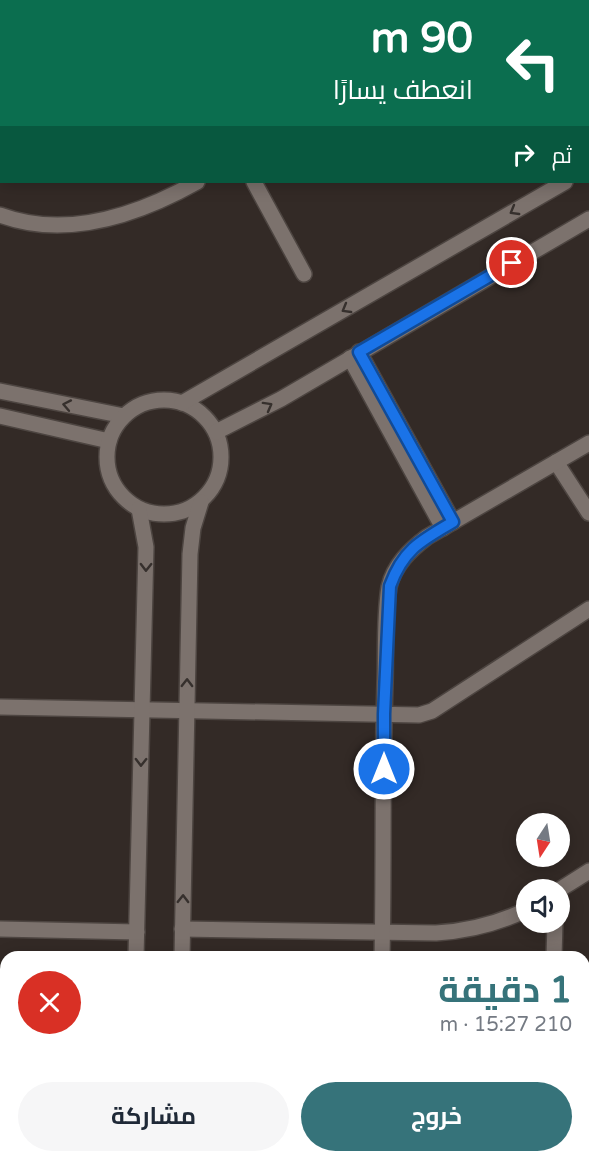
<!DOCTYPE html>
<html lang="ar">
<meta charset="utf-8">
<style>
:root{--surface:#fff;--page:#f6f6f7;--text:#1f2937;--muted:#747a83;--accent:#36737a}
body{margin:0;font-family:"Varela Round",Cairo,sans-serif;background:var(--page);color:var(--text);direction:rtl;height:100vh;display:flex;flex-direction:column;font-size:22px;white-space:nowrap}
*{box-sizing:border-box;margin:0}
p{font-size:20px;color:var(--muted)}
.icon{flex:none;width:33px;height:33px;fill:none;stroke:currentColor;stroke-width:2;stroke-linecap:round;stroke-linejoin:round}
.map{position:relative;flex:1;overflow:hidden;direction:ltr}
.panel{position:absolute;left:0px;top:951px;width:590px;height:212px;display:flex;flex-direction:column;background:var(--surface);border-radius:18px 18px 0 0;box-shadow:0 3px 15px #0003;direction:rtl}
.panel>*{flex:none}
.banner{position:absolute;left:0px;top:0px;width:590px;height:183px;box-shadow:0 3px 15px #0003;direction:rtl;background:#0b6e4f;color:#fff;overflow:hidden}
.needle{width:39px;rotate:192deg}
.fabs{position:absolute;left:516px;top:813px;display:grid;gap:12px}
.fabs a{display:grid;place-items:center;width:54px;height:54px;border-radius:50%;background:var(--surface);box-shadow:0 3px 15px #0003;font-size:30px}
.pin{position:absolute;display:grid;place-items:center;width:51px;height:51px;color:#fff;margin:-26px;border:3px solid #fff;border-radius:50%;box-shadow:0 2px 6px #0007}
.me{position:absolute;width:66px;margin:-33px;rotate:0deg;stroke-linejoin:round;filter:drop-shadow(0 0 4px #0008)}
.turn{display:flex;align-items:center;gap:21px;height:126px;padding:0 18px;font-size:27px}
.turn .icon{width:78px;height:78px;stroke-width:2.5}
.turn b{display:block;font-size:42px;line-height:51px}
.then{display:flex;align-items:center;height:57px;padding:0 18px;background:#0003;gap:12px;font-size:22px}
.round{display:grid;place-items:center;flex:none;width:63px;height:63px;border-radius:32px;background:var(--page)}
.head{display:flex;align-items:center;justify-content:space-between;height:102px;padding:0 18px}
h1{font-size:36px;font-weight:700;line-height:45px;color:var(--accent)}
.cta{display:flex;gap:12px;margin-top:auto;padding:12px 18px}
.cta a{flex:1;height:69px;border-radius:36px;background:var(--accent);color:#fff;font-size:24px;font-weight:700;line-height:69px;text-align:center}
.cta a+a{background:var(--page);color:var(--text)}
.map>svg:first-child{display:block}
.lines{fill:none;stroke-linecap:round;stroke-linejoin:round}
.street-casing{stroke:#4d4541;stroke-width:18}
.secondary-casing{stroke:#4d4541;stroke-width:18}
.street{stroke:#7c726d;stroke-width:15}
.secondary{stroke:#7c726d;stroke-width:15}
.oneway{stroke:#36302d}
.route-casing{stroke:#114b97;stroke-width:15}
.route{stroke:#1a73e8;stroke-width:10}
</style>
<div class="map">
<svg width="589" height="1162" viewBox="0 0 589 1162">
<rect width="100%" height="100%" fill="#332a26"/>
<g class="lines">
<!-- street casing -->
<g class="street-casing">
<g id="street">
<polyline points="279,0 280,2"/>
<polyline points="236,2 238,0"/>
<polyline points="505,2 507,0"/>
<polyline points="0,58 2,58"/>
<polyline points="254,182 304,274"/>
<path d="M0 215C67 240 138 215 197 182"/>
<polyline points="359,352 453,522"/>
<polyline points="350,358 443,528"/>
<polyline points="0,391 124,416"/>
<polyline points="0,416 109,441"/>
<polyline points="556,462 589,513"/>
<polyline points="0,707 419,715 432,711 589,609"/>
<polyline points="559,890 589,871"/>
<polyline points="0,929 137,932"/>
<path d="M182 929 436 933C468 931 497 924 526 910"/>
<path d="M382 957C384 866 382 774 385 683 386 652 384 618 389 587 394 565 410 550 427 537L589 443"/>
<polyline points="554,957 555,922"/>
<polyline points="584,1065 589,1065"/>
<polyline points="0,1146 6,1146"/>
<polyline points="177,1157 405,1162"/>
<polyline points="540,1162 540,1156"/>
</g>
</g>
<!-- secondary casing -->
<g class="secondary-casing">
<g id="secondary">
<polyline points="588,168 589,167"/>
<circle cx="164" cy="457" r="57"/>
<polyline points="182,403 565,182"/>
<polyline points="216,432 281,399 589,219"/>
<polyline points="136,957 146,547 139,509"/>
<polyline points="182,957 190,554 193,528 201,502"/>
<polyline points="131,1162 131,1156"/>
<polyline points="176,1162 177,1156"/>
</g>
</g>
<!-- street -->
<use href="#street" class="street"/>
<!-- secondary -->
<use href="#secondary" class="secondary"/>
</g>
<!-- one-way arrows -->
<defs><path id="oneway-chevron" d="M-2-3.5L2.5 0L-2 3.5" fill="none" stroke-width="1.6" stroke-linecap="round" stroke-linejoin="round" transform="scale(1.5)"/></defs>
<g class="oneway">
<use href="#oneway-chevron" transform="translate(514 211) rotate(150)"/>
<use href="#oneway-chevron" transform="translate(346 309) rotate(150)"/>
<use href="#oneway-chevron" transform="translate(67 405) rotate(-169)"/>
<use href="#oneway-chevron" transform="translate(268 406) rotate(-29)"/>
<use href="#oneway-chevron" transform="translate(146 567) rotate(91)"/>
<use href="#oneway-chevron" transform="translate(187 683) rotate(-89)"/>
<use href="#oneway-chevron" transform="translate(141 762) rotate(91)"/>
<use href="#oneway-chevron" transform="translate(183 899) rotate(-89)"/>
</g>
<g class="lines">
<!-- route casing -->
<g class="route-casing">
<path id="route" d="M384 769V714L390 586C403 550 420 541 453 522L359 352 512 263"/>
</g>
<!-- route -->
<use href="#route" class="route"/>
</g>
</svg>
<div class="fabs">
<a><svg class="needle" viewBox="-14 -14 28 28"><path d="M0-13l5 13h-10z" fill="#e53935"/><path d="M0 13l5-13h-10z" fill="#747a83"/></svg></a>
<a><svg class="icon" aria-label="sound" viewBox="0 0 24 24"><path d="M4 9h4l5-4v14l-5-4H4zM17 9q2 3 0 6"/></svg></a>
</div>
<div class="pin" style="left:512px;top:263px;background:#d93025"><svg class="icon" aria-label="arrive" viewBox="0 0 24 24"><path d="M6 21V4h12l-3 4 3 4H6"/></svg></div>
<svg class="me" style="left:384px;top:769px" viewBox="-20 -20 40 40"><circle r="17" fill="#1a73e8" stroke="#fff" stroke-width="3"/><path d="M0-11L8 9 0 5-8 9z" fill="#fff"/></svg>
<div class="banner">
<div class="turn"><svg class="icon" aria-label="left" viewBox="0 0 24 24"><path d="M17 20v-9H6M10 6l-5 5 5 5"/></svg><div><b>90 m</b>انعطف يسارًا</div></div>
<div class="then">ثم<svg class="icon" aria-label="right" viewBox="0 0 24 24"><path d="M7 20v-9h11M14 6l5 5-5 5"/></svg></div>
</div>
<section class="panel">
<div class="head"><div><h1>1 دقيقة</h1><p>210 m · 15:27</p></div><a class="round" style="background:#d93025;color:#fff"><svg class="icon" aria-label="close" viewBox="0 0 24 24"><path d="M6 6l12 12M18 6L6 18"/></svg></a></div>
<div class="cta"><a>خروج</a><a>مشاركة</a></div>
</section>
</div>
